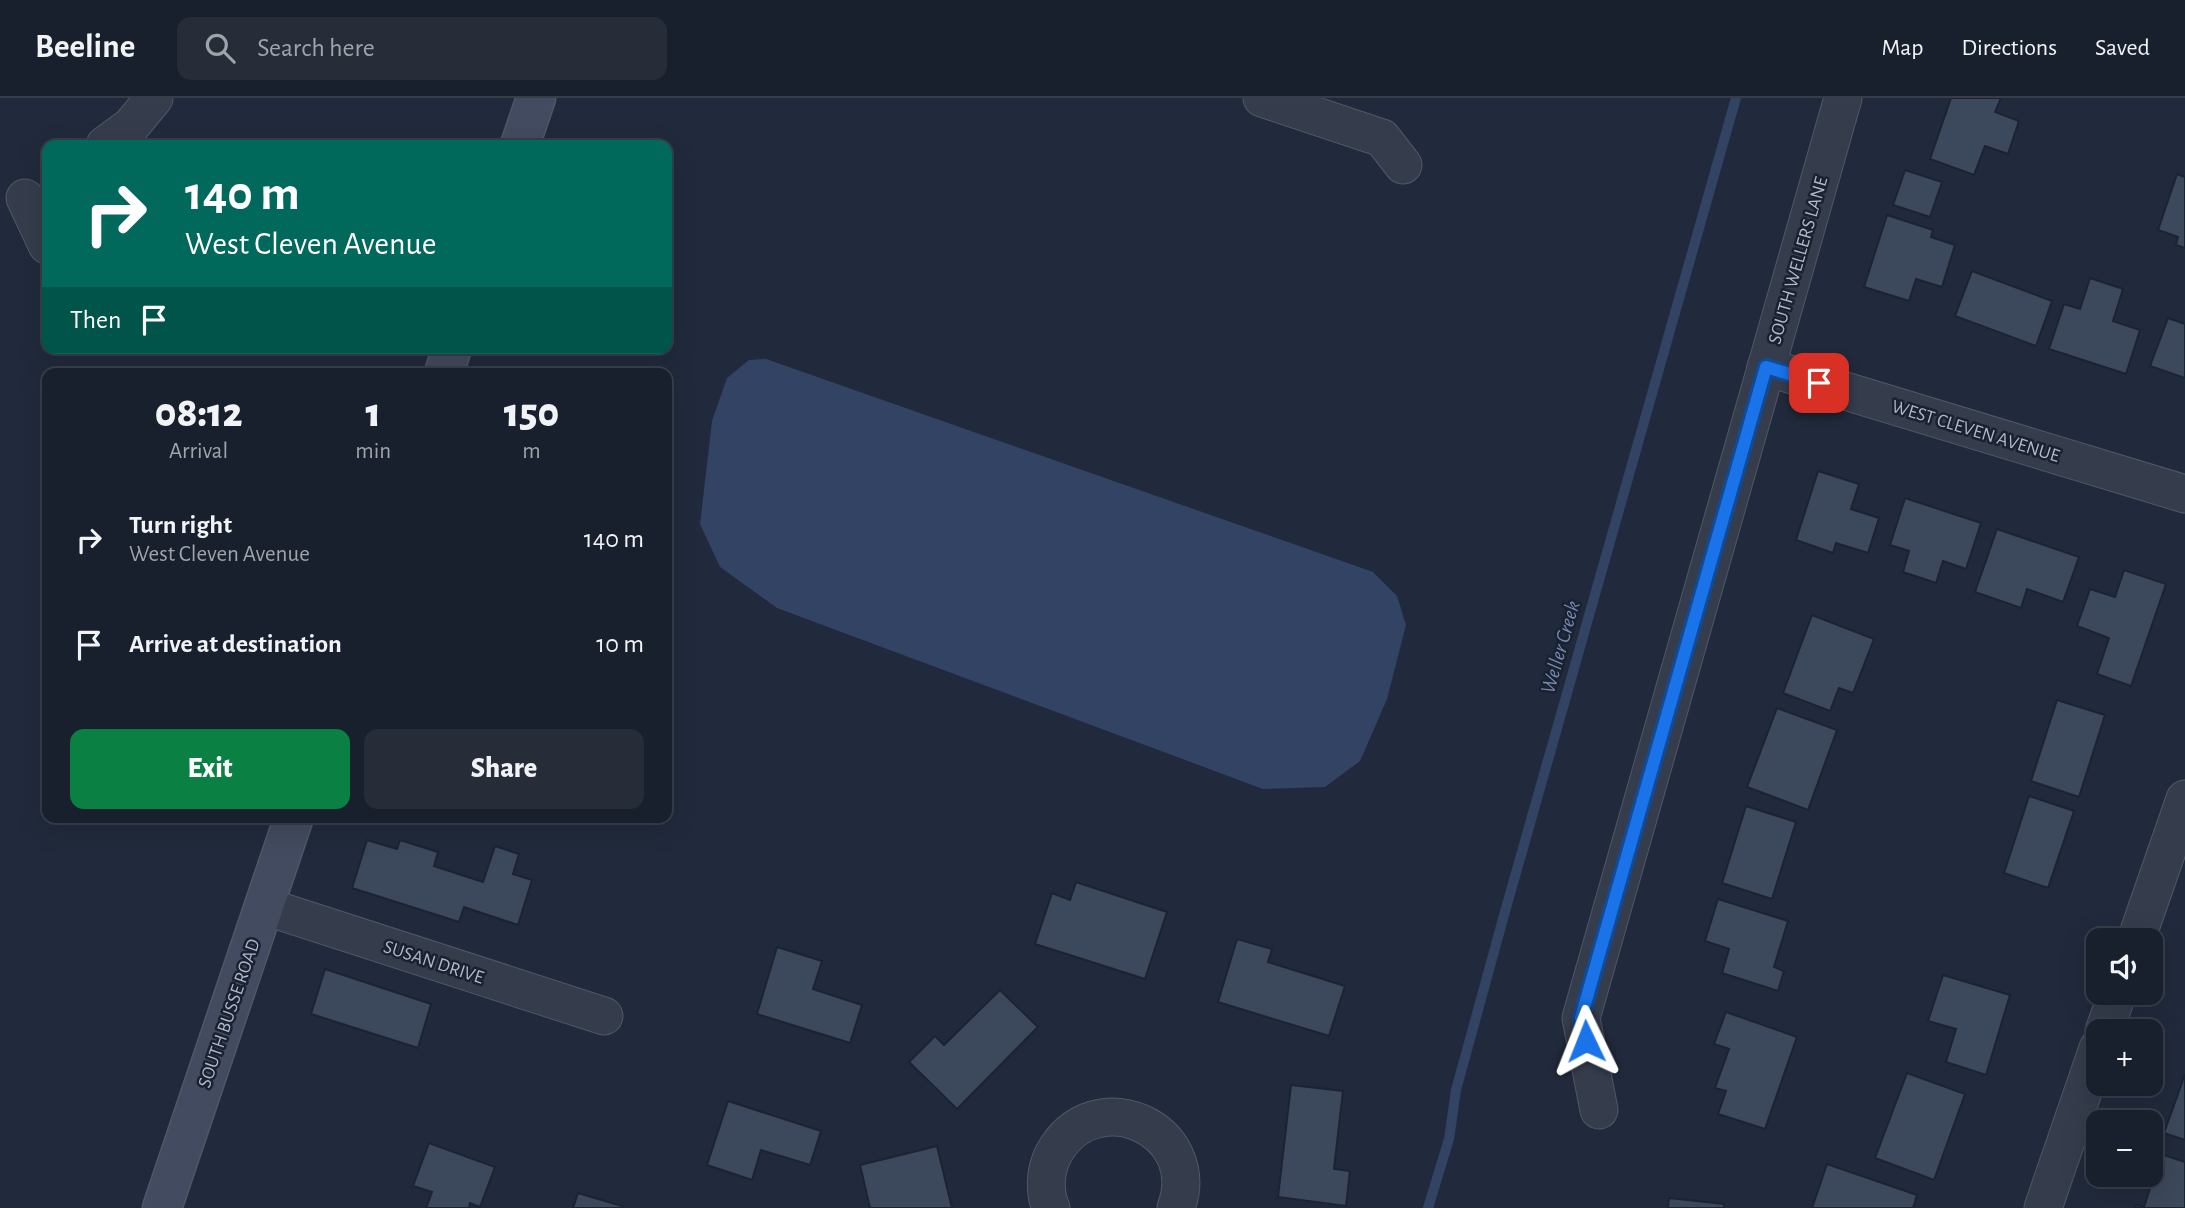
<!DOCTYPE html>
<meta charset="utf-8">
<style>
:root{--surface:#19202d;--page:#262d39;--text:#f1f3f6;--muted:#9fa3aa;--line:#373e49;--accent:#0b8043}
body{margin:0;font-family:"Alegreya Sans",sans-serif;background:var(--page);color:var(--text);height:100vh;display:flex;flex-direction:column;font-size:26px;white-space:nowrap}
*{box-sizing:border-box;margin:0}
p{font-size:23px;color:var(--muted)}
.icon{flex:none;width:38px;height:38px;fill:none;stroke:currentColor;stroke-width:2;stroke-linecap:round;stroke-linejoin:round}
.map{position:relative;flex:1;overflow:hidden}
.details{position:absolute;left:42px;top:270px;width:630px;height:455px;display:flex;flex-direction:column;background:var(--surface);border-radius:14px;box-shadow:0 7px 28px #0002,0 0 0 2px var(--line)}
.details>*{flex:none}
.hud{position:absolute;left:42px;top:42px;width:630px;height:214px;border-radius:14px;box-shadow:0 7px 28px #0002,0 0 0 2px var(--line);background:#00695c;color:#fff;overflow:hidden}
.fabs{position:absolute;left:2086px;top:830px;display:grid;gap:14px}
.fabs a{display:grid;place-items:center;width:77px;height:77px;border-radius:14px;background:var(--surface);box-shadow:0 7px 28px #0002,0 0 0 2px var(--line);font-size:35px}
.pin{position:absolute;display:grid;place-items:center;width:60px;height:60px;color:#fff;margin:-30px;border-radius:14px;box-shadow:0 4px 10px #0006}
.me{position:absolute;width:77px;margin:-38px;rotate:358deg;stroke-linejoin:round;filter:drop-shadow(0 0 5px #0008)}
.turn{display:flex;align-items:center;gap:24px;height:147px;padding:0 28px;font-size:32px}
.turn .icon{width:91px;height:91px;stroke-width:2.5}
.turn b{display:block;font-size:49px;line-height:60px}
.then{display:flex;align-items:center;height:66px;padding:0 28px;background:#0003;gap:14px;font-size:26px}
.eta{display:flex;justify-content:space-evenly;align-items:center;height:119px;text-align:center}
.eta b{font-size:42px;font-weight:800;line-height:49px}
.primary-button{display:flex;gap:14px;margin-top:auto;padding:14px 28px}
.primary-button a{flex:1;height:80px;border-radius:14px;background:var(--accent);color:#fff;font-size:28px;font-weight:800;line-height:80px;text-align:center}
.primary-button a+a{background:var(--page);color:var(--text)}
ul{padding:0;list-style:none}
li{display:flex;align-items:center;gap:21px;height:105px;padding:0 28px}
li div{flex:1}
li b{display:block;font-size:26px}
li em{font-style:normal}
header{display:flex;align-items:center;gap:42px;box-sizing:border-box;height:98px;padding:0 35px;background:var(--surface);border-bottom:2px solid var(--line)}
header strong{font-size:33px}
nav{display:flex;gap:38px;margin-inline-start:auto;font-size:24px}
.search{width:490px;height:63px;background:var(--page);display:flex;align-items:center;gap:18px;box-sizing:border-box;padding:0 24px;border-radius:14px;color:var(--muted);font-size:26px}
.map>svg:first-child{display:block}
.water{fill:#334364}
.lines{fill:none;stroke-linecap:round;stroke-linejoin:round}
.stream{stroke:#334364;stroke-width:10}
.building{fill:#3c485b;stroke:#1c2333;stroke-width:2}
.street-casing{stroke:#505767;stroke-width:39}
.secondary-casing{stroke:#505767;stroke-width:41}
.street{stroke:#353c4c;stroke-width:37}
.secondary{stroke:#424b5f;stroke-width:38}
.route-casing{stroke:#114b97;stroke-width:18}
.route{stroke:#1a73e8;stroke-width:12}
.labels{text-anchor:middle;stroke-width:5;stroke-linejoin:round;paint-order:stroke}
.street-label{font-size:19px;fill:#b0b7c8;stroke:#1a2131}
.water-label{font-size:21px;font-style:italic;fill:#758ab2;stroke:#1a2131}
</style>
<header>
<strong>Beeline</strong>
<div class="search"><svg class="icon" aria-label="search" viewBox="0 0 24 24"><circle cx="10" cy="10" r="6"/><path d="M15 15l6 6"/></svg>Search here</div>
<nav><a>Map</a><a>Directions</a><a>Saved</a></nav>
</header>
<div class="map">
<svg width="2185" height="1110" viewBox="0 0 2185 1110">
<rect width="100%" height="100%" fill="#212a3c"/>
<!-- water -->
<polygon class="water" points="766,261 1373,474 1397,498 1406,527 1387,601 1360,663 1325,689 1263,691 777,510 720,469 700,426 712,323 727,280 749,262"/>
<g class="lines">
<!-- stream -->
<polyline class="stream" points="1428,1110 1449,1041 1456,992 1506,810 1736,0"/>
</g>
<!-- building -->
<g class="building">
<polygon points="1951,0 2001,0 1995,14 2019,23 2008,56 1985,48 1974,77 1930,61"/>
<polygon points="1905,72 1942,84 1930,119 1893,107"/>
<polygon points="2177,76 2185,79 2185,150 2176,147 2178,139 2158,132"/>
<polygon points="1887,117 1933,132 1931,139 1955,147 1942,189 1916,181 1909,203 1864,189"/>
<polygon points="1972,173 2052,203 2036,248 1955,218"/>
<polygon points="2090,180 2123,191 2113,223 2140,232 2126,276 2049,251 2064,206 2080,211"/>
<polygon points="2168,220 2185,226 2185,280 2150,268"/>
<polygon points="1818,373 1859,386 1851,411 1879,420 1868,455 1836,445 1833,455 1796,442"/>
<polygon points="1905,400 1981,425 1966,471 1943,463 1936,485 1903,474 1909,453 1890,447"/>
<polygon points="1997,431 2079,459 2063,504 2027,491 2021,510 1975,494"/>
<polygon points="2124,472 2166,486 2131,588 2097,576 2109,540 2077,528 2090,491 2115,499"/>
<polygon points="1812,517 1874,541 1853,595 1839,590 1830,613 1783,595"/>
<polygon points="2057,602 2105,617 2079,699 2031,683"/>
<polygon points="1777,610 1837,632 1808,712 1747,689"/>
<polygon points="2029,698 2074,713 2048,790 2004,775"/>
<polygon points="1746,708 1796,724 1772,801 1722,785"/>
<polygon points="367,742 397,751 400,742 438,754 434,768 483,784 495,748 519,756 513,776 532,782 518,827 464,809 459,824 352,790"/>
<polygon points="1076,784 1167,814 1145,881 1035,846 1052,795 1070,802"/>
<polygon points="1718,801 1788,823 1774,869 1784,873 1778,893 1722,875 1729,851 1705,843"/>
<polygon points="1237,841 1272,851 1268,864 1345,888 1329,938 1218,904"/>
<polygon points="777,849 822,863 813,891 862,907 850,945 757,916"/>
<polygon points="325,871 431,906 418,950 311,916"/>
<polygon points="1943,877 2010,897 1986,977 1946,964 1956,931 1928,923"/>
<polygon points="1000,892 1038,929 957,1011 909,964 935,938 944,947"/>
<polygon points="1726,914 1797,939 1765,1031 1718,1016 1726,993 1715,990 1729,951 1714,946"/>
<polygon points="1907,975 1965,996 1934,1082 1875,1060"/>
<polygon points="2185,976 2185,1042 2164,1035"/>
<polygon points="1291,987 1343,993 1334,1071 1350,1073 1346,1108 1278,1099"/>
<polygon points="728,1003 821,1033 810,1067 761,1052 752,1082 707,1067"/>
<polygon points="429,1045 495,1069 480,1109 470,1105 469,1110 426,1110 432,1094 413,1088"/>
<polygon points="937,1048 952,1110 870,1110 860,1067"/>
<polygon points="2161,1056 2185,1064 2185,1110 2135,1110 2136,1107 2144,1109"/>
<polygon points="1827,1066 1917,1097 1913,1110 1812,1110"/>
<polygon points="578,1095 622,1108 621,1110 573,1110"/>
<polygon points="1669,1100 1724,1106 1724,1110 1668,1110"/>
</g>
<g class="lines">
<!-- street casing -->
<g class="street-casing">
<g id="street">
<polyline points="1262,0 1382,40 1403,67"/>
<polyline points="105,47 131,28 154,0"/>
<polyline points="25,100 47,147"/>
<polyline points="1766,269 2185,396"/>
<polyline points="264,808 604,918"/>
<polyline points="2136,842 2185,701"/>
<polyline points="2104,933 2118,894"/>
<polyline points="1599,1012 1581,920 1843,0"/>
<path d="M1051 1110C1044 1094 1045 1073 1053 1057 1093 981 1205 1030 1176 1110"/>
<polyline points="2043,1110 2098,950"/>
</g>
</g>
<!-- secondary casing -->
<g class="secondary-casing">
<g id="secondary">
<polyline points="520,47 536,0"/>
<polyline points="444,275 452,250"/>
<polyline points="162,1110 294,719"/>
</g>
</g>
<!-- street -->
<use href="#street" class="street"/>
<!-- secondary -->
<use href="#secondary" class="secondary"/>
</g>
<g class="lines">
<!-- route casing -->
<g class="route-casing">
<polyline id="route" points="1586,943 1581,920 1766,269 1819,285"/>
</g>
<!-- route -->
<use href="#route" class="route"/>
</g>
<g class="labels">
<!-- street labels -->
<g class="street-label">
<text transform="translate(1797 162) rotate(-74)" y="7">SOUTH WELLERS LANE</text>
<text transform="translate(1976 332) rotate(17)" y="7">WEST CLEVEN AVENUE</text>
<text transform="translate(434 863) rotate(18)" y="7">SUSAN DRIVE</text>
<text transform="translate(228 915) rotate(-71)" y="7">SOUTH BUSSE ROAD</text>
</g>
<!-- water labels -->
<g class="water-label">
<text transform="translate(1560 549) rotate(-74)" y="7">Weller Creek</text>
</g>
</g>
</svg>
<div class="fabs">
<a><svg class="icon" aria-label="sound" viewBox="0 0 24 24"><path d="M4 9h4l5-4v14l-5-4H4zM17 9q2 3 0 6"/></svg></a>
<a>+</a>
<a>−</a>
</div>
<div class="pin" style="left:1819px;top:285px;background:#d93025"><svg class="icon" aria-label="arrive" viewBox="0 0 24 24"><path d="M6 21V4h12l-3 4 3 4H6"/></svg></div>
<svg class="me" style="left:1586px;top:943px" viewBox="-20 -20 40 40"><path d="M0-17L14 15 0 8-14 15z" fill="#1a73e8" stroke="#fff" stroke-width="4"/></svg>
<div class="hud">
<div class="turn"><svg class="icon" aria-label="right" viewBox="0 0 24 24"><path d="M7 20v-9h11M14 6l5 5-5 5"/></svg><div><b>140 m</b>West Cleven Avenue</div></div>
<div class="then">Then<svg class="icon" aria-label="arrive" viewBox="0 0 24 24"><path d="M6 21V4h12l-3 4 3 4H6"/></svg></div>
</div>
<section class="details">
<div class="eta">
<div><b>08:12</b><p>Arrival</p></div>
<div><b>1</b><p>min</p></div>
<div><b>150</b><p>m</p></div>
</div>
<ul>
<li><svg class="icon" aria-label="right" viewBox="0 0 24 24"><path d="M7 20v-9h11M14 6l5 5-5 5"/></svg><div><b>Turn right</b><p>West Cleven Avenue</p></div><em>140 m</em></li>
<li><svg class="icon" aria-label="arrive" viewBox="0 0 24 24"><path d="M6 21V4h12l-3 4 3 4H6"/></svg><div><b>Arrive at destination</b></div><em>10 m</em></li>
</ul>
<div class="primary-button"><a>Exit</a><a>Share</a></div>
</section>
</div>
